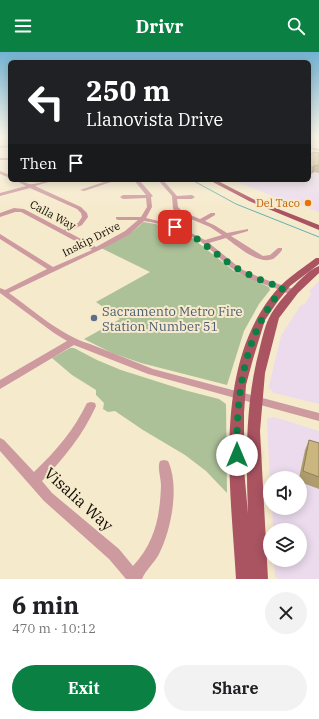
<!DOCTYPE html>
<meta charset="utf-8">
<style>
:root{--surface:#fff;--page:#f2f2f2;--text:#202124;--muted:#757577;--accent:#0b8043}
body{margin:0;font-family:"IBM Plex Serif",serif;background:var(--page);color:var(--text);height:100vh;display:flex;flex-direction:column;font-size:15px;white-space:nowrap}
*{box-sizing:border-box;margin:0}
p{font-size:13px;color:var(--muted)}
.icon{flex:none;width:22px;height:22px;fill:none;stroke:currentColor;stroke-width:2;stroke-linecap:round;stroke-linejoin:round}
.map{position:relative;height:527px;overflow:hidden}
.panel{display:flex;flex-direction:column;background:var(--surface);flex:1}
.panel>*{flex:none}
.top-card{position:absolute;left:8px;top:8px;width:303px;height:122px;border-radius:6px;box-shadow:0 2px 10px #0003;background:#202124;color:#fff;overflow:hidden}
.fabs{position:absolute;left:263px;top:419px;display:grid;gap:8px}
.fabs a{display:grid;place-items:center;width:44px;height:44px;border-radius:50%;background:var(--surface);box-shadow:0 2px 10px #0003;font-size:20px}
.pin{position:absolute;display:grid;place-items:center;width:34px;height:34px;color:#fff;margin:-17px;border-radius:8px;box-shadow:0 2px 6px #0006}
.me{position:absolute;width:44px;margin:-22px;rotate:0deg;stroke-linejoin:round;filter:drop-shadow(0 0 3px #0008)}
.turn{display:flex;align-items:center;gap:14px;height:84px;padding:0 12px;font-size:18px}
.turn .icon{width:52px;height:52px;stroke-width:2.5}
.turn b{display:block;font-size:28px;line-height:34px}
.then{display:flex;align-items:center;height:38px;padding:0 12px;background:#0003;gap:8px;font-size:15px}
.round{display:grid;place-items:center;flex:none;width:42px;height:42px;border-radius:21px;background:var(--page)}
.headline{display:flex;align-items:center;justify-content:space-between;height:68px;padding:0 12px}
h1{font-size:24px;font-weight:800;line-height:30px}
.primary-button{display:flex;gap:8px;margin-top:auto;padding:8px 12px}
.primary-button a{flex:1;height:46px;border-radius:24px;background:var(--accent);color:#fff;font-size:16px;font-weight:800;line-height:46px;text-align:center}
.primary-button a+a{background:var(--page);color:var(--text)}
header{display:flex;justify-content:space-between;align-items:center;height:52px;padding:0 12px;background:var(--accent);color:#fff;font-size:18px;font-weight:800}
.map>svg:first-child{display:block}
.commercial{fill:#ebdbed}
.green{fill:#adc199}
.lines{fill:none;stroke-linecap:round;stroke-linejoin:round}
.stream{stroke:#65b0b1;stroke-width:1}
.minor{fill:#cc9a9f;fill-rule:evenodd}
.major{fill:#aa5361;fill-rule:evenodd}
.wall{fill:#af9d6e}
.shaded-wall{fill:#8f7f5a}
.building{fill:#ccb680;stroke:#8f7f5a}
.route{stroke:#0b8043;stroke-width:7;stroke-dasharray:0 12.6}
.food-dot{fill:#e8710a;stroke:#f6eacc;stroke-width:1.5}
.service-dot{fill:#5c6f8a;stroke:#f6eacc;stroke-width:1.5}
.labels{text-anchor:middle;stroke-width:4;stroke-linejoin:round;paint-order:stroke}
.far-food-label{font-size:11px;fill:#c56008;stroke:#f6eacc;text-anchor:end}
.far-street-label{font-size:11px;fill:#130f05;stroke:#f6eacc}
.service-label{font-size:13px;fill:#4e5e75;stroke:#f6eacc;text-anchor:start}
.near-street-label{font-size:16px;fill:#130f05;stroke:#f6eacc}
</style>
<header><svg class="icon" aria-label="menu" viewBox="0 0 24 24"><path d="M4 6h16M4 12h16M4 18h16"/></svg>Drivr<svg class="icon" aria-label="search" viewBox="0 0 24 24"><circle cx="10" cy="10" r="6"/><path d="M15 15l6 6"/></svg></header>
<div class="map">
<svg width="319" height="527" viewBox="0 0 319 527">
<rect width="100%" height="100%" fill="#f6eacc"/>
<!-- commercial -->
<g class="commercial">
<polygon points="313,99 319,101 319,160 293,150 290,151 237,130 243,128 309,128 309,102"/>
<polygon points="319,229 319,352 274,341 269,336 269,334 281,284 301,253 305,252 311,242 309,239"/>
<polygon points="274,365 319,379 319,527 279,527 275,525 274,508 300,508 300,478 273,478 272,456 300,456 300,426 270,426 270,432 267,367"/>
</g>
<!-- green -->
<g class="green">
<path d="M143 170 156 172 191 185 234 219 269 235 270 238 259 252 244 279 227 333 141 311 112 301 84 287 120 267 96 250 150 220 101 196C116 189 132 183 143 170Z"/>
<polygon points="70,296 74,296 97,308 121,318 184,338 219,347 226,352 227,441 206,419 185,403 143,378 115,359 108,360 103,357 104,351 96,343 96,338 72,323 52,306"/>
</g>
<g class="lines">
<!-- stream -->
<polyline class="stream" points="192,128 236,152 319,185"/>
<!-- minor -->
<g class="minor">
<polygon points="10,93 10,95 0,96 0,94"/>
<polygon points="309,95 319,97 319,99 309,97"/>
<rect x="0" y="106" width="10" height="2"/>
<polygon points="0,119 10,123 10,126 0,122"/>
<path d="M15 128C22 128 28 133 33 132 41 131 47 128 55 128L35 134 81 155 87 161 88 165 82 173 68 180 96 195 125 179 138 168H118L116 167V165H141L147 155 146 146 123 147 120 145 123 143H146L134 128H139L153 144 151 145 152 155 146 166 175 173 205 188 222 183 210 175 179 162 173 157 172 144 158 128H163L177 144 192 143 195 145 192 147H177L178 155 183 160 200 167 211 161H215V163L205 169 214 173 227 181 248 177V179L231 184 263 204 270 203 278 196H282V198C280 201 276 205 273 207 258 213 237 194 226 186L209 191 241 217 261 226 296 238 297 240 296 242C289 243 281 239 275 236 262 232 248 227 236 219 223 211 213 199 201 190 184 179 164 172 144 169L130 182 112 192 9 241C33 258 62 284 90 292L153 317 319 361V369L148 322 74 293 0 337V328L67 289 54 281 0 241V236L5 238 47 217 0 187V182L53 215 92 198 21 160H15L0 165V161L14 156 24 157 64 178 78 171 82 165 81 161 77 157 30 136 0 144V141L26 134Z"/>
<polygon points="110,128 117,128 84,139 80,138"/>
<path d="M91 350 95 351 96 354C83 383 64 406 42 429L52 441 119 497 133 514C155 490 160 465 161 433 161 426 157 416 160 409L164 408 168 409C180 435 171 478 159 502 155 510 145 519 142 527H126L109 507 44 449 0 399V386L4 388 34 420C56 399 74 378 87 351Z"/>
</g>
<!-- major -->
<g class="major">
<polygon points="209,128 216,128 253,147 319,173 319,178 249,149"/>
<path d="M316 206H319V212L290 234 278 249 265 268 253 307 246 333 244 361V417L248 462C246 407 245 353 259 299 262 288 264 276 269 266 275 254 285 243 295 233 301 227 310 217 319 214V221L298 241 279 266 265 321 260 379 268 527H236C231 438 213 322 270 246 282 229 300 218 316 206Z"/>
</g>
</g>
<!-- wall -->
<g class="wall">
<polygon points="319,101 319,121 314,120 311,122 309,122 309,103"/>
<polygon points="309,388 319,391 319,437 300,430 300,426 299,426 305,398"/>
</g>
<!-- shaded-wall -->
<polygon class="shaded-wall" points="315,113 314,120 311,122 313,115"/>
<!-- building -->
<g class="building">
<polygon points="314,100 319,101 319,114 315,113 313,115 309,114 309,103"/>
<polygon points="309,388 319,391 319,425 303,419"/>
</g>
<!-- sky -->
<linearGradient id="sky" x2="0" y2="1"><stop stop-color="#73b2d2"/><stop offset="0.53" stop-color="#fbf6e8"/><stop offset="1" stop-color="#fbf6e8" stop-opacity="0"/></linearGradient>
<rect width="319" height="159" fill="url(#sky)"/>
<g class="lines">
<!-- route -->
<path class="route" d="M175 175C199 185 211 199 232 213 247 223 265 230 283 236 243 283 236 344 237 403"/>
</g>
<!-- markers -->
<circle class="food-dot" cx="308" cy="151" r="4"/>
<circle class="service-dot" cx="94" cy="266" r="4"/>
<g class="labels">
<!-- far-food labels -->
<g class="far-food-label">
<text x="300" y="155">Del Taco</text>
</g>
<!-- far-street labels -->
<g class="far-street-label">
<text transform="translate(53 163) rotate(28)" y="4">Calla Way</text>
<text transform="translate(91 187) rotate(-27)" y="4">Inskip Drive</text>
</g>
<!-- service labels -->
<g class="service-label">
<text x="102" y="264">Sacramento Metro Fire<tspan x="102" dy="15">Station Number 51</tspan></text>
</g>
<!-- near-street labels -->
<g class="near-street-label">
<text transform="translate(79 447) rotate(42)" y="6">Visalia Way</text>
</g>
</g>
</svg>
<div class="fabs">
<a><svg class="icon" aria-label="sound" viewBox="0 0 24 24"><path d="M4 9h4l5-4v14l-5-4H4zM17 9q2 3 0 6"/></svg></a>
<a><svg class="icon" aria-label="layers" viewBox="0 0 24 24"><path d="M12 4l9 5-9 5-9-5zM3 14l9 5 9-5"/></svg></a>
</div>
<div class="pin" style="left:175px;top:175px;background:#d93025"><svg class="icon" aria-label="arrive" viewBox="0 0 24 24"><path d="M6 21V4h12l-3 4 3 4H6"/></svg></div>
<svg class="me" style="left:237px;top:403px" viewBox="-20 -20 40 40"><circle r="19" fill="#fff"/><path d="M0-13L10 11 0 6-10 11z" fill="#0b8043"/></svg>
<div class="top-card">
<div class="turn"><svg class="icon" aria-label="left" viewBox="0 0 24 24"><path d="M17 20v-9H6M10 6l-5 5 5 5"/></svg><div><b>250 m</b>Llanovista Drive</div></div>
<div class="then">Then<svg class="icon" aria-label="arrive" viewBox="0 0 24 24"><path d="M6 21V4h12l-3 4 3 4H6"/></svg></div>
</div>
</div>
<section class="panel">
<div class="headline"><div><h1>6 min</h1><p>470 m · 10:12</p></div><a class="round"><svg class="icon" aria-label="close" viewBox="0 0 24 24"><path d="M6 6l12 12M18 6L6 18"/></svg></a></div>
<div class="primary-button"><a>Exit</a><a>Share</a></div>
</section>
